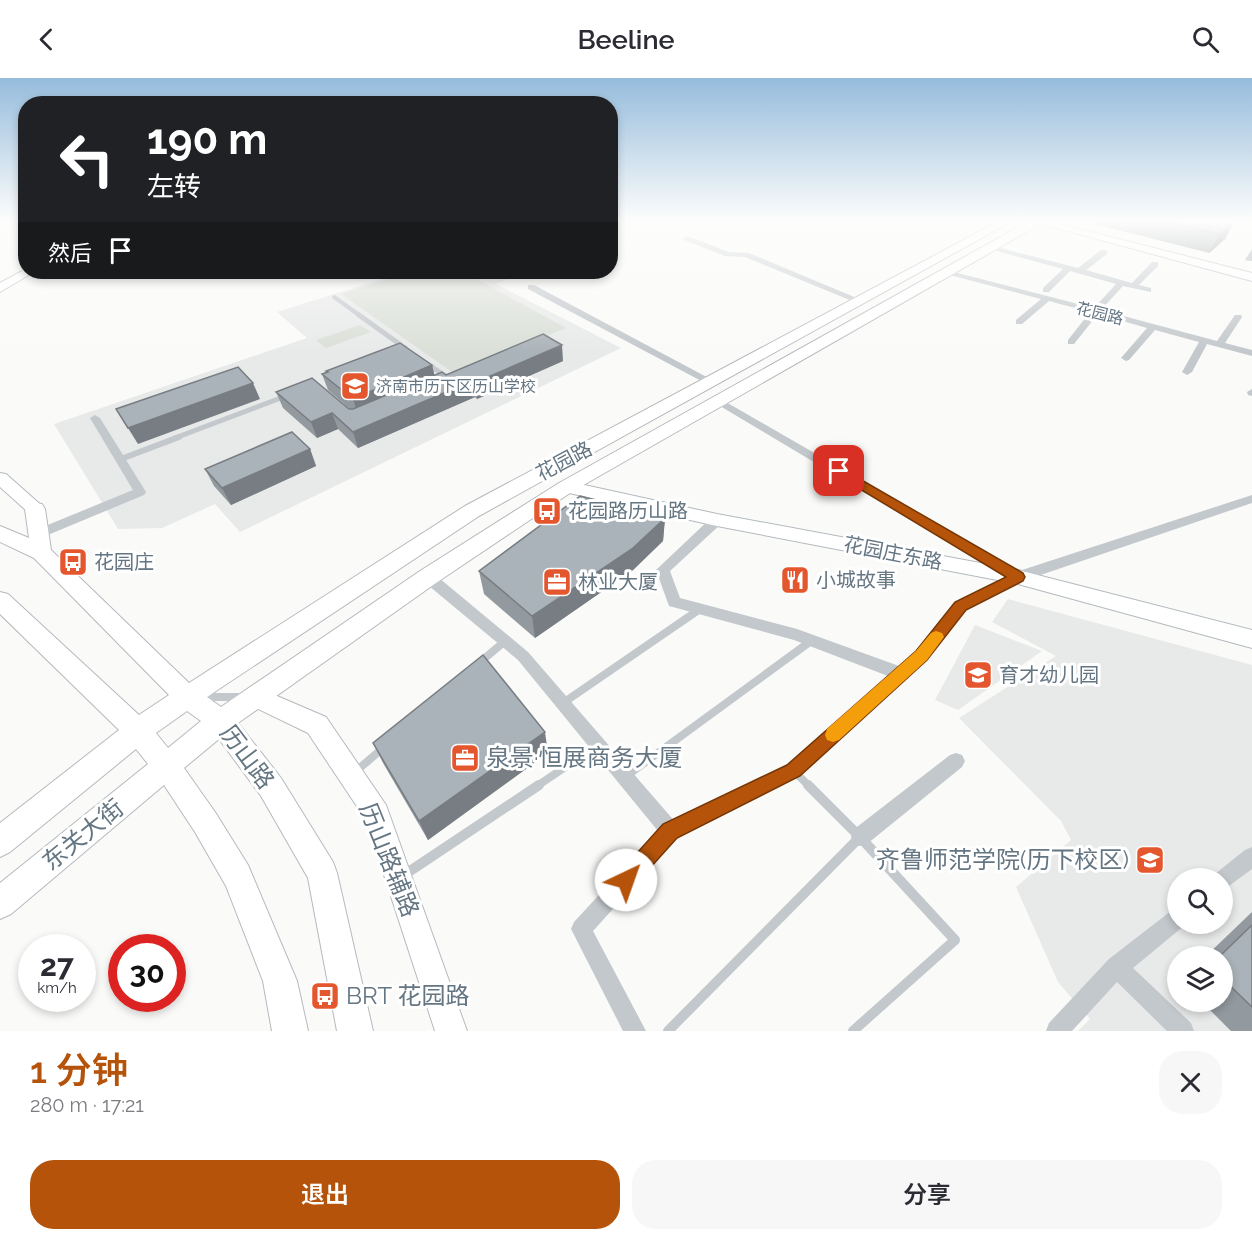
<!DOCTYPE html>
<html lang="zh">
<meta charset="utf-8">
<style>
:root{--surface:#fff;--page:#f7f7f7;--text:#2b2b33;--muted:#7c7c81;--accent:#b45309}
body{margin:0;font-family:Raleway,"Noto Sans SC",sans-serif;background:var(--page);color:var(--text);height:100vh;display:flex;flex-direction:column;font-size:22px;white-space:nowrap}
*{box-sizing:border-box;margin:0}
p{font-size:20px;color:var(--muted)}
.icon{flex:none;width:33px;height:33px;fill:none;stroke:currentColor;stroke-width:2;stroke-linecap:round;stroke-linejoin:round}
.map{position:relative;height:953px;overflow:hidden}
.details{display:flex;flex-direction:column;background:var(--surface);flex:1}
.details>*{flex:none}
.guide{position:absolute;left:18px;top:18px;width:600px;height:183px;border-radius:24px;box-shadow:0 3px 9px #0003;background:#202124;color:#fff;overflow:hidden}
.fabs{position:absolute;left:1167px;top:790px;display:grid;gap:12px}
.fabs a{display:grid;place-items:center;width:66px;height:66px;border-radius:50%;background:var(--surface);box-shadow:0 3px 9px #0003;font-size:30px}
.speed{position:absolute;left:18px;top:856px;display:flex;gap:12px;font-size:30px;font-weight:700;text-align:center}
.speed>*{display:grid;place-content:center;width:78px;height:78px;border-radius:50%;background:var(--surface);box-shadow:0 3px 9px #0003;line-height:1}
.speed small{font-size:15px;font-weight:400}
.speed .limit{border:9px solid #d22;background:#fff;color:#111}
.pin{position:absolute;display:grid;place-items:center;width:51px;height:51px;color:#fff;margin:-26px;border-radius:12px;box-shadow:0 3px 9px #0006}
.me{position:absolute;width:66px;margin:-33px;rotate:42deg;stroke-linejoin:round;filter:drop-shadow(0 0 4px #0008)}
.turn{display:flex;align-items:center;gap:21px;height:126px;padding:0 30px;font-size:27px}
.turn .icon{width:78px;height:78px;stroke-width:2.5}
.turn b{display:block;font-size:42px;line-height:51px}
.then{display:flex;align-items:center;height:57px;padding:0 30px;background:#0003;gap:12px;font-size:22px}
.round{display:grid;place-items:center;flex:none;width:63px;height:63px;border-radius:24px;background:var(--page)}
.headline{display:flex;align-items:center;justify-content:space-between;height:102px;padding:0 30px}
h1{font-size:36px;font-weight:600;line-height:45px;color:var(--accent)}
.cta{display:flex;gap:12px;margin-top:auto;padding:12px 30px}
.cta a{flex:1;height:69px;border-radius:24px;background:var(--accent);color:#fff;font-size:24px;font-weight:600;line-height:69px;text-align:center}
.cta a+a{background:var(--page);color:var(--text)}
header{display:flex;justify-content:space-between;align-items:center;height:78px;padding:0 30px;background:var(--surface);font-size:27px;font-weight:600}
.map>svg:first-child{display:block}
.built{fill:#e8e9e9;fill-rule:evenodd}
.green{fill:#dadfd7}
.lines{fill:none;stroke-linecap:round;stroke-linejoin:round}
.secondary-casing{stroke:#b3babf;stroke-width:2}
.primary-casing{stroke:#b5babe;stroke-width:2}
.lane-far4{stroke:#c3c8cc;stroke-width:4}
.lane-far3{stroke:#c3c8cc;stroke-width:5}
.lane-far2{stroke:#c3c8cc;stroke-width:6}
.lane-far1{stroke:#c3c8cc;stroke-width:8}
.lane{stroke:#c3c8cc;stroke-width:10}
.street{fill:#c3c8cc;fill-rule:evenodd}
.secondary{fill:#fff;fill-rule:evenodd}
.primary{fill:#fff;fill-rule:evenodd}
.wall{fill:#929a9f}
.shaded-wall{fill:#777d82}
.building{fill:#aab3b9;stroke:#777d82;stroke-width:1.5}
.route{fill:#b45309;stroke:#753606;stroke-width:1.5}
.slow{fill:#f59e0b}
.labels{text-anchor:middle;stroke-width:6;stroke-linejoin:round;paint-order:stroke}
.far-street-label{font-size:16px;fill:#657683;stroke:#fff}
.far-poi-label{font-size:16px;fill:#657683;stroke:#fff;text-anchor:start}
.street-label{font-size:20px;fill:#657683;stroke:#fff}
.poi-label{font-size:20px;fill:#657683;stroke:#fff;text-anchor:start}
.near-street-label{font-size:24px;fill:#657683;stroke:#fff}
.near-poi-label{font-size:24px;fill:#657683;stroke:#fff;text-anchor:start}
</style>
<header><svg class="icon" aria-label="back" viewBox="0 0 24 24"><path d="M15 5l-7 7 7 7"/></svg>Beeline<svg class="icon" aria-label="search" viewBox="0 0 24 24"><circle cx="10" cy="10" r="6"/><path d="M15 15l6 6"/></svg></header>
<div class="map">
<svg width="1252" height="953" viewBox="0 0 1252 953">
<rect width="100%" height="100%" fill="#fafaf8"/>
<!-- built -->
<g class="built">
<polygon points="404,194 519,194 522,195 496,206 621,270 240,454 215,426 162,450 118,451 54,346 307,260 277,234"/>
<path d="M1008 521 1252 587V953H1078L1090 941 1058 904 1016 809 1071 762 1061 743 959 640 1056 578 992 544ZM1178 801H1222V846H1178ZM1178 879H1222V924H1178Z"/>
<polygon points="975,547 1042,573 958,632 935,622"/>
</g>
<!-- green -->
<g class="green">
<polygon points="412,194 464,194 566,250 455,296 341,216"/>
<polygon points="360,247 371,254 326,270 316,262"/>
</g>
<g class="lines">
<!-- secondary casing -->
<g class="secondary-casing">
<g id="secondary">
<polygon points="1027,142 1044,142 1252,195 1252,203"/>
<polygon points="26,191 26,194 34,194 0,214 0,205"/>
<polygon points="0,395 6,396 41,427 44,431 41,435 29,435 0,409"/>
<polygon points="566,403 717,436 1018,492 1252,552 1252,570 1018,506 717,448 560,413 557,409 560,405"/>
<polygon points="256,609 326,639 386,727 467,953 435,953 366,742 308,655 248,626 244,619 248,612"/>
</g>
</g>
<!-- primary casing -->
<g class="primary-casing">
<path id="primary" d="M1001 142H1014L479 438 207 619 221 629 420 493 559 405 1031 142H1042L1037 148 573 413 436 505 238 645 281 700 333 784 337 795 373 953H337L308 800 261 718 219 661 184 690 215 734 248 787 297 903 308 953H272L263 903 226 808 195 754 164 707 11 836 0 841V805L148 686 136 671 10 774 0 779V745L119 652 0 536V514L8 516 139 637 169 617 34 480 0 464V448L29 460 25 431 28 426 35 425 42 426 45 431 51 472 189 605 465 428ZM187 633 201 643 168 670 156 655Z"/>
</g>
<!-- lane-far4 -->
<polyline class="lane-far4" points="334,219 362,239"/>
<!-- lane-far3 -->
<g class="lane-far3">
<polyline points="359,237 405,270"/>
<polyline points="426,285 447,299"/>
<polyline points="175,360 286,318"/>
</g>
<!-- lane-far2 -->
<polyline class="lane-far2" points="121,381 179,359"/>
<!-- lane-far1 -->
<g class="lane-far1">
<polyline points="479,585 504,564"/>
<polyline points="198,619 244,619"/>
<polyline points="563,625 700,531"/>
<polyline points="355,694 383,670"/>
<polyline points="625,699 811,563"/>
<polyline points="537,708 598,667"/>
<polyline points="760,708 793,692"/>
<polyline points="809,708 793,692 901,596"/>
</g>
<!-- lane -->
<g class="lane">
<polyline points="808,707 860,759 955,862 853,953"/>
<polyline points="670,753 764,707"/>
<polyline points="404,797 539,707"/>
<polyline points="668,953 858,761"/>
</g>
<!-- street -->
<g class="street">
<polygon points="687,158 729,174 749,175 864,223 857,225 745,179 725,178 684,162 683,160"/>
<polygon points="989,167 1078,190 1101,172 1107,172 1107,176 1086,192 1132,205 1152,184 1158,184 1158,188 1139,207 1151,210 1151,214 1123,208 1101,232 1217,263 1235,237 1241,237 1242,239 1225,265 1252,272 1252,278 1207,266 1192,294 1187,297 1182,294 1199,264 1155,252 1129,282 1126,283 1121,280 1147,250 1098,236 1074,266 1068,266 1068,262 1090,234 1049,223 1022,246 1016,246 1016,242 1041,221 946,196 946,192 1094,230 1116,206 1070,193 1049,214 1043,214 1043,210 1063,191 989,171"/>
<polygon points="528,207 534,207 716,304 715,306 707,306 528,211"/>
<polygon points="1252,311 1252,318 1248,317 1247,314"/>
<polygon points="719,320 1019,493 1252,417 1252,425 1023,503 965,532 927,581 907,601 901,603 794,562 669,528 656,492 712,439 717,438 723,442 722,445 670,493 680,520 797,551 899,588 917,573 955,524 1006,499 715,325 714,323"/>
<polygon points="95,337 100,340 146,414 144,417 43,459 33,459 31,456 33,453 133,412 90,340"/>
<polygon points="428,494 433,495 528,574 677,746 679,753 677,760 593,853 646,953 623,953 571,851 574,844 658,753 518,582 423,503 421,499 423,495"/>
<polygon points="956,675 962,677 965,683 962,689 867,766 860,768 853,766 851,759 853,752 950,677"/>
<polygon points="1252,769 1252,791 1222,813 1222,801 1213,801 1215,796 1245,772"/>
<polygon points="1178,830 1178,846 1185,847 1133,890 1191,945 1194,953 1167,953 1117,904 1072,953 1046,953 1049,945 1109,881 1171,833"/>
</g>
<!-- secondary -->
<use href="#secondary" class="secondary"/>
<!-- primary -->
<use href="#primary" class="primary"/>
</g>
<!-- wall -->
<g class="wall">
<polygon points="1079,142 1240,142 1234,144 1225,161 1209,175"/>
<polygon points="1252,171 1252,183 1245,182"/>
<polygon points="563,283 477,321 475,319 358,370 338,351 317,360 283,330 276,314 350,331 328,312 322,296 327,295 326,293 432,287 434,297 446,297"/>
<polygon points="310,371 316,388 231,427 214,408 205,391"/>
<polygon points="665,440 663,463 633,492 535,560 484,516 479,493"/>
<polygon points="373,665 548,675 428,762 383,685"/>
<polygon points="1252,834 1252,953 1231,953 1202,924 1222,924 1222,879 1205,879"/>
</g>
<!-- shaded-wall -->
<g class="shaded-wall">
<polygon points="1209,142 1240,142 1234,144 1225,161 1209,175 1220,156"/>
<polygon points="562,267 563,283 477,321 474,305"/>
<polygon points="432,287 436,303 358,337 353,321"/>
<polygon points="472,303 475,319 358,370 353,354"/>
<polygon points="253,305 260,321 138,366 128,350"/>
<polygon points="332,335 338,351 317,360 311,344"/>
<polygon points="310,371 316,388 231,427 222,410"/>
<polygon points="665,440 663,463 633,492 535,560 532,538"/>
<polygon points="545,654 548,675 428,762 419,743"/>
</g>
<!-- building -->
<g class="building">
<polygon points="1160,142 1235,142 1220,156"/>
<polygon points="543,256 562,267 474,305 472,303 353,354 332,335 311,344 276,314 312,300 349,331 353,331 442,294 446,297"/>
<polygon points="400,265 432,287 353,321 322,296 328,294 326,293"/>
<polygon points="238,289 253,305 128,350 116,331"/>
<polygon points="292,354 310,371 222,410 205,391"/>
<polygon points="580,418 665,440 633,470 532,538 479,493"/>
<polygon points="483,577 545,654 419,743 373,665"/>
<polygon points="1252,847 1252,929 1222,900 1222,879 1219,879"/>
</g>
<!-- sky -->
<linearGradient id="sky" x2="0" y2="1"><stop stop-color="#96bcdc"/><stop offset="0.52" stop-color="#fdfdfc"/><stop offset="1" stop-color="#fdfdfc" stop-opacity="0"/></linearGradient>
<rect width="1252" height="275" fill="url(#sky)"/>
<!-- route -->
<polygon class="route" points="839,389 1023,495 1025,499 1023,503 966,532 927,582 800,698 677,760 633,809 626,812 619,809 616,802 619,795 663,746 787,687 916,573 955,524 1006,499 835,396 835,391"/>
<!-- slow -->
<polygon class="slow" points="936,553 942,555 944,559 927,582 839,662 833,664 827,662 825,657 827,651 916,573 931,555"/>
<!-- icons -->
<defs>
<g id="school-square" transform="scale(1.5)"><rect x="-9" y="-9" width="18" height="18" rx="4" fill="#e4572e" stroke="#fff"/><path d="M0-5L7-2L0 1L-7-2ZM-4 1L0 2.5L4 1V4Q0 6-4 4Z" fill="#fff"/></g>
<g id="bus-square" transform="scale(1.5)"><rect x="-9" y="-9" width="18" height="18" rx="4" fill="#e4572e" stroke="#fff"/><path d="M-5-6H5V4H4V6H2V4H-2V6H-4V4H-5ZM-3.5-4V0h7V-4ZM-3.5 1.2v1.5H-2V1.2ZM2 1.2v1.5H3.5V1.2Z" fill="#fff"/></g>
<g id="restaurant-square" transform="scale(1.5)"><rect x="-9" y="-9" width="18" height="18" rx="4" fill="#e4572e" stroke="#fff"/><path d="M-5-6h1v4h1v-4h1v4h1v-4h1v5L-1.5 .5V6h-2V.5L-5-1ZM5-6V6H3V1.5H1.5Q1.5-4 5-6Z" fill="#fff"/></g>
<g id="office-square" transform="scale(1.5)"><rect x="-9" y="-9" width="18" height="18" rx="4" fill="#e4572e" stroke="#fff"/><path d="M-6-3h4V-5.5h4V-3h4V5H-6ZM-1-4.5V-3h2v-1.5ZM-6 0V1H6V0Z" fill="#fff"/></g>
<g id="university-square" transform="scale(1.5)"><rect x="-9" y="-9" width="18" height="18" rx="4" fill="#e4572e" stroke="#fff"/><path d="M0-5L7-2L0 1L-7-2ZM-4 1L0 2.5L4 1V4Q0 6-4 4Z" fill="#fff"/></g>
</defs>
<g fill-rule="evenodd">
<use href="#school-square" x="355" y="308"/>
<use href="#bus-square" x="547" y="433"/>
<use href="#bus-square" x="73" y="484"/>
<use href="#restaurant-square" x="795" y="502"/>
<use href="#office-square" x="557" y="504"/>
<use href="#school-square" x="978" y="597"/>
<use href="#office-square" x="465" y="680"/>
<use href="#university-square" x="1150" y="782"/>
<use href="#bus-square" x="325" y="918"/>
</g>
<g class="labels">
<!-- far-street labels -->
<g class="far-street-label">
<text transform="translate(1100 235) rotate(14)" y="6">花园路</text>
</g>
<!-- far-poi labels -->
<g class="far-poi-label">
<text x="376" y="314">济南市历下区历山学校</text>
</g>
<!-- street labels -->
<g class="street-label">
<text transform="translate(564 383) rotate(-28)" y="7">花园路</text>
<text transform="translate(893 475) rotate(11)" y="7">花园庄东路</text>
</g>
<!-- poi labels -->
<g class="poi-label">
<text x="568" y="440">花园路历山路</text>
<text x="94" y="491">花园庄</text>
<text x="816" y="509">小城故事</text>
<text x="578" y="511">林业大厦</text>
<text x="999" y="604">育才幼儿园</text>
</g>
<!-- near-street labels -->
<g class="near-street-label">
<text transform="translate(247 679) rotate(53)" y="8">历山路</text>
<text transform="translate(83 757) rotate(-39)" y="8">东关大街</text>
<text transform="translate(389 782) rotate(68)" y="8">历山路辅路</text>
</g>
<!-- near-poi labels -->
<g class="near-poi-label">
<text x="486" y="688">泉景·恒展商务大厦</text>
<text x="1129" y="790" text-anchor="end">齐鲁师范学院(历下校区)</text>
<text x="346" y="926">BRT 花园路</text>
</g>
</g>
</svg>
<div class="fabs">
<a><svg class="icon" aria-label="search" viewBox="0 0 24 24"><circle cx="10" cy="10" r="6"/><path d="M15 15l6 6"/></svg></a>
<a><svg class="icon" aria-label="layers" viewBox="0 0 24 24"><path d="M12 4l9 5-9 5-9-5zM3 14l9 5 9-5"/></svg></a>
</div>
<div class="speed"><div>27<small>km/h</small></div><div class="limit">30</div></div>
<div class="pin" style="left:839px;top:393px;background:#d93025"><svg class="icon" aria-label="arrive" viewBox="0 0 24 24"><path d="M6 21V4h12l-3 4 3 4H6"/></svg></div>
<svg class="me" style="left:626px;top:802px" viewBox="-20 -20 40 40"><circle r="19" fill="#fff"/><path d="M0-13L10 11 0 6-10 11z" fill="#b45309"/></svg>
<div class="guide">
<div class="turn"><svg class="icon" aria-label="left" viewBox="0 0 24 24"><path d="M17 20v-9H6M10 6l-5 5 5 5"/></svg><div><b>190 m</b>左转</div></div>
<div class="then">然后<svg class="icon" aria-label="arrive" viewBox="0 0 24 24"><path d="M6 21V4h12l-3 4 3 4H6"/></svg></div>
</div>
</div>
<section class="details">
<div class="headline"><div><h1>1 分钟</h1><p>280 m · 17:21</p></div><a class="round"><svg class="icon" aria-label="close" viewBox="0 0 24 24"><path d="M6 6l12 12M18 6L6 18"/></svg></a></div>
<div class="cta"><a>退出</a><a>分享</a></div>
</section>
